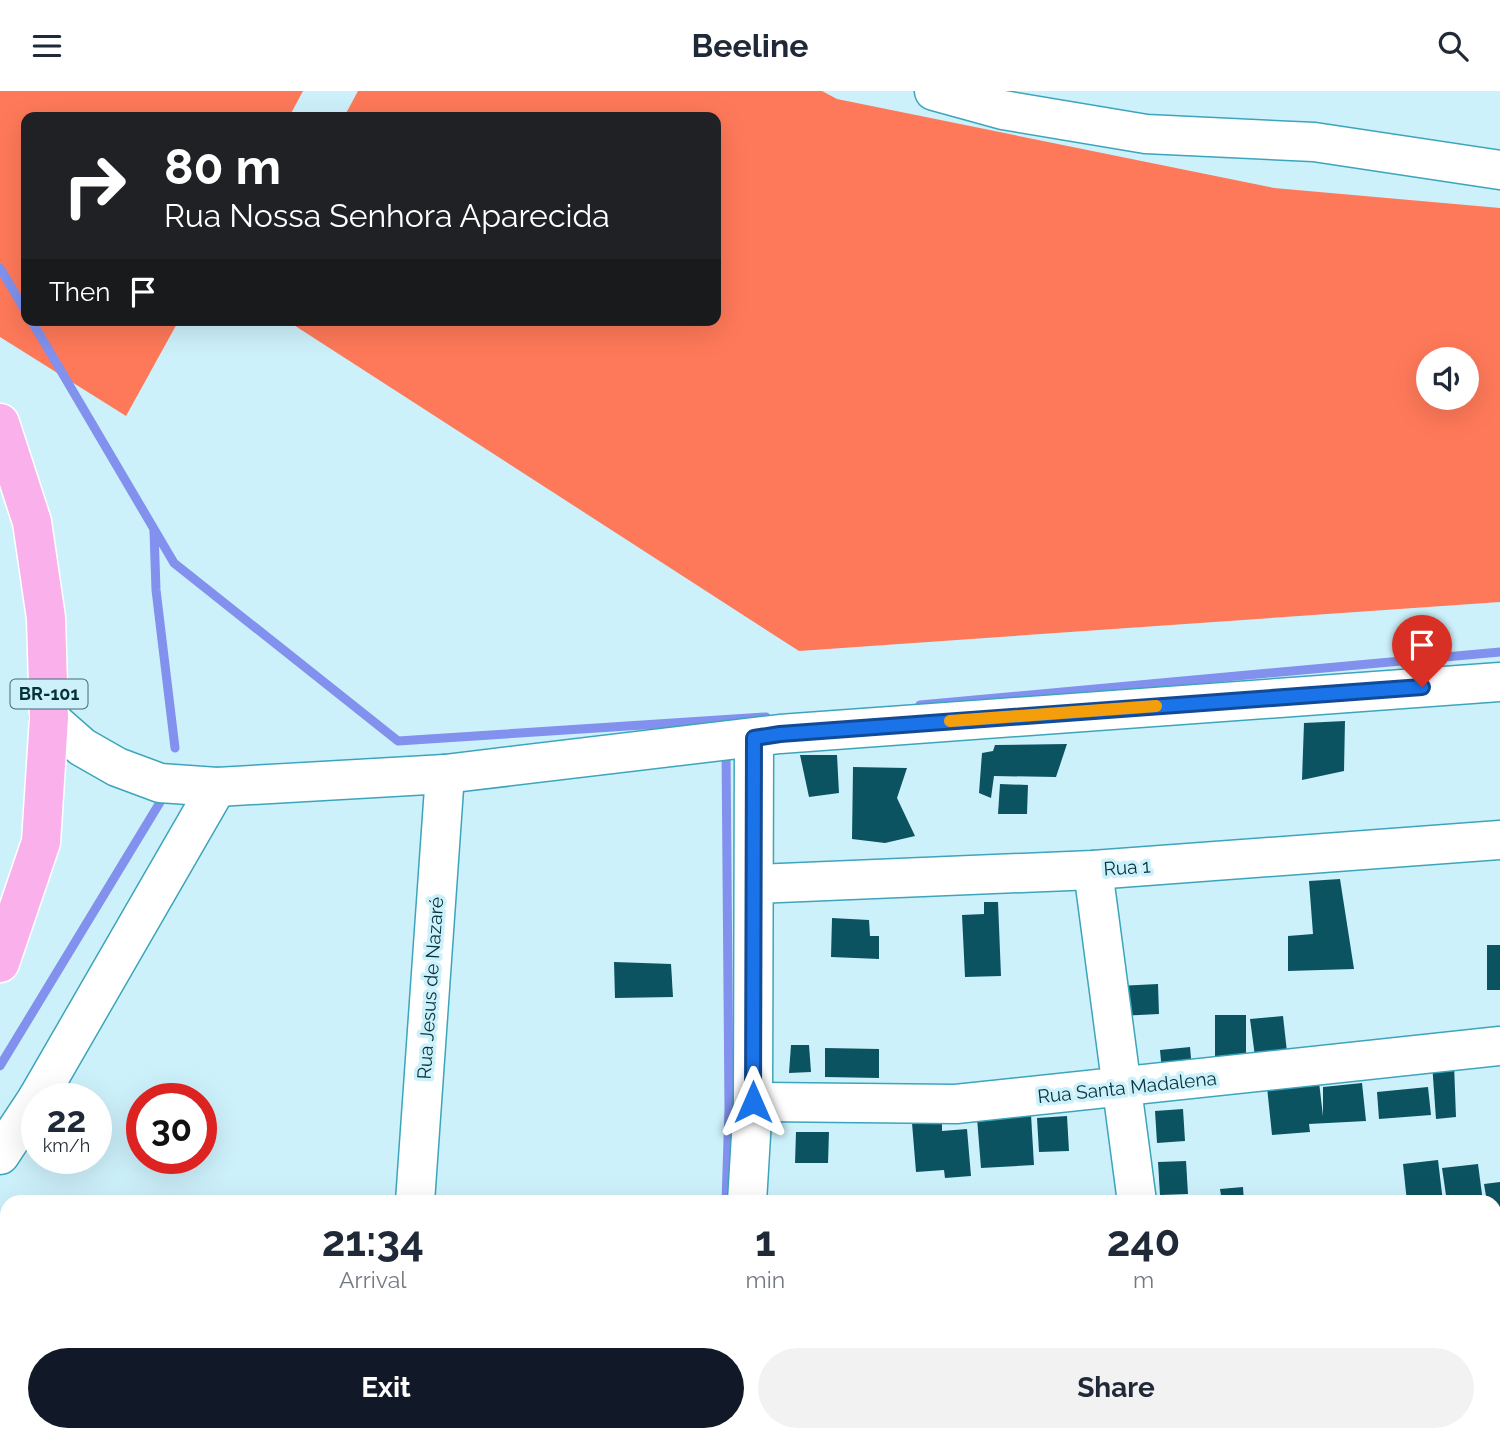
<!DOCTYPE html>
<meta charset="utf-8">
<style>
:root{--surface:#fff;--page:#f2f2f3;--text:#1f2937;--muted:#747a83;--accent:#111827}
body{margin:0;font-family:Raleway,sans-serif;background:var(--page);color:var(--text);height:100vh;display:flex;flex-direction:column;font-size:26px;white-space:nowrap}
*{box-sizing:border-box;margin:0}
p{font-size:23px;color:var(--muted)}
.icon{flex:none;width:38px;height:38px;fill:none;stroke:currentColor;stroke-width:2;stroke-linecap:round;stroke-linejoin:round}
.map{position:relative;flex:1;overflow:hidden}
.side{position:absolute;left:0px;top:1104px;width:1502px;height:247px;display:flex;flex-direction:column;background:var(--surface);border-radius:21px 21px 0 0;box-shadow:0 7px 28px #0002}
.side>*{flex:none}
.guide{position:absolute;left:21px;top:21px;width:700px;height:214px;border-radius:14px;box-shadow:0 7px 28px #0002;background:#202124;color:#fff;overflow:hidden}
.buttons{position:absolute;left:1416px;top:256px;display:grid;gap:14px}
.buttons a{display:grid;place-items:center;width:63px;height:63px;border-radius:50%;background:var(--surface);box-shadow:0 7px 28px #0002;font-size:35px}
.speed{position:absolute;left:21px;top:992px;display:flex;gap:14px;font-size:35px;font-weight:700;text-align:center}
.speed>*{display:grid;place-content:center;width:91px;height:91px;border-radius:50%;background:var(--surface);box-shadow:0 7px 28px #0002;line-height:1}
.speed small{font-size:18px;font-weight:400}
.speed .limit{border:10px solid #d22;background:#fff;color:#111}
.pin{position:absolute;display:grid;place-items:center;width:60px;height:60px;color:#fff;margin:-72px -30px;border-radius:50% 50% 50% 0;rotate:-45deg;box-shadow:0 0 7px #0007}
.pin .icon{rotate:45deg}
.me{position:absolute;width:77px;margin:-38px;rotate:0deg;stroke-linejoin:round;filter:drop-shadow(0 0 5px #0008)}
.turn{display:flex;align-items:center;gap:24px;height:147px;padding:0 28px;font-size:32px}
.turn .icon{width:91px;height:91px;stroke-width:2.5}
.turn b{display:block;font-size:49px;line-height:60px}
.then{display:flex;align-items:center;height:66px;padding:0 28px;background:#0003;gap:14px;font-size:26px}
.eta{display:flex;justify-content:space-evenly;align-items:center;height:119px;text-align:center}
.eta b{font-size:42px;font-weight:700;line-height:49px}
.cta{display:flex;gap:14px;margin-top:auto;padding:14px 28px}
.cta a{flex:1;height:80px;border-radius:42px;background:var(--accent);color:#fff;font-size:28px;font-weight:700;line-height:80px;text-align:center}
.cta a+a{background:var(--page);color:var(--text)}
header{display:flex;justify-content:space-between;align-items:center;height:91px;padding:0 28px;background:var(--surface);font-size:32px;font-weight:700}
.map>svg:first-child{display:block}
.forest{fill:#fe7959;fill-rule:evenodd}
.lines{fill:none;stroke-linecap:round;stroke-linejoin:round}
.stream{stroke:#8191ed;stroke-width:9}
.building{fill:#0c5361}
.minor-casing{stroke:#3ca5bb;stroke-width:41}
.highway-casing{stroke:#fff;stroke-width:41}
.minor{stroke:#fff;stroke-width:38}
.highway{stroke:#fab0ea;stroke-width:38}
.route-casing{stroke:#114b97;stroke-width:18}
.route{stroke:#1a73e8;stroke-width:12}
.slow{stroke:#f59e0b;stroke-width:12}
.labels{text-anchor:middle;stroke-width:7;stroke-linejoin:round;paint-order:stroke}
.shield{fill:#cdf1fb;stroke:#406b75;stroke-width:2}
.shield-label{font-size:18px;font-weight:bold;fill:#04323c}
.street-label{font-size:19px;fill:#04323c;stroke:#cdf1fb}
</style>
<header><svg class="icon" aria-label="menu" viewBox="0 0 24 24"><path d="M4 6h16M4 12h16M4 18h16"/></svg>Beeline<svg class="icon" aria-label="search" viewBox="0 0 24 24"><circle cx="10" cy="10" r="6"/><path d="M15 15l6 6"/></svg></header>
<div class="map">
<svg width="1500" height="1350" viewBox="0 0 1500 1350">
<rect width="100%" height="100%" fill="#cdf1fb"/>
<!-- forest -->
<g class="forest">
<polygon points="0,0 303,0 289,26 26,26 26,229 179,229 126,325 0,246"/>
<path d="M358 0H822L837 8 1274 97 1500 117V511L799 560 286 229H716V26H344ZM1428 268H1466V306H1428Z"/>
</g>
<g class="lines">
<!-- stream -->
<g class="stream">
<polyline points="0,177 26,221"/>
<polyline points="31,229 174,472 398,650 766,626"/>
<polyline points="154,440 156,499 175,657"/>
<polyline points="920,614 1500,561"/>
<polyline points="726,658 729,1018 726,1111"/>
<polyline points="0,975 162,708"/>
</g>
</g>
<!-- building -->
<g class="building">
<polygon points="1345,630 1344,680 1302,689 1304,632"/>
<polygon points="1067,653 1056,686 994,685 991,707 979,702 982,662 993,660 995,654"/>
<polygon points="800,664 837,664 839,702 809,706"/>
<polygon points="853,676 907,677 897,707 915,745 885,752 852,748"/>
<polygon points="1000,693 1028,694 1027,723 998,723"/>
<polygon points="1340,788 1354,878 1288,880 1288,845 1313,843 1309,790"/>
<polygon points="984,811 998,811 1001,885 965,886 962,824 984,823"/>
<polygon points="832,827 869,829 870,845 879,845 879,868 831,866"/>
<rect x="1487" y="854" width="13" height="45"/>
<polygon points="614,871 671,873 673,906 615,907"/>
<polygon points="1158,893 1159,923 1119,925 1118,895"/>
<polygon points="1215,924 1246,924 1246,970 1215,969"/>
<polygon points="1283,925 1288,970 1256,973 1250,928"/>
<polygon points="791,954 809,954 811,981 789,982"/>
<polygon points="1190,956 1192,978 1162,981 1160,959"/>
<polygon points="825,957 879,958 879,987 825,986"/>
<polygon points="1432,972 1454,973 1456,1026 1436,1028"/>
<polygon points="1319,991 1323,1025 1323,996 1362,992 1366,1030 1309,1033 1310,1041 1272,1044 1267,996"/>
<polygon points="1428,996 1431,1024 1379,1028 1377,1001"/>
<polygon points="1183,1018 1185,1050 1157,1052 1155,1020"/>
<polygon points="1031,1024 1034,1074 981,1077 977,1027"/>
<polygon points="1067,1025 1069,1060 1039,1061 1037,1027"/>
<polygon points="942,1030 942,1040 967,1038 971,1085 945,1087 944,1079 916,1081 912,1032"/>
<polygon points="796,1041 829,1041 828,1072 795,1072"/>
<polygon points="1438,1069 1443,1111 1407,1111 1403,1073"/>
<polygon points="1186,1070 1188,1103 1160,1104 1158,1071"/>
<polygon points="1478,1073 1483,1111 1447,1111 1442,1077"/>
<polygon points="1500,1091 1500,1127 1494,1128 1494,1111 1487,1111 1484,1093"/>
<polygon points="1243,1096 1244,1111 1222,1111 1220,1098"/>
<polygon points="1494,1297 1500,1297 1500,1335 1496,1335"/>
<rect x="469" y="1344" width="71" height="6"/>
<polygon points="741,1344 828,1344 828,1350 742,1350"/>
<polygon points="1307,1344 1354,1344 1354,1348 1307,1350"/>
</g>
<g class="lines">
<!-- minor casing -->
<g class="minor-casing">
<g id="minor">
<polyline points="934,0 1003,19 1146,43 1314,51 1500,79"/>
<polyline points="49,627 82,656 117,676 160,692 217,696 445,683 780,643 1500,591"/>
<polyline points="1093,779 1137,1111"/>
<polyline points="754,793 1093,779 1500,749"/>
<polyline points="37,1008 217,696"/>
<polyline points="753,1011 956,1013 1500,955"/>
<polyline points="0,1064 37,1008"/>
<polyline points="415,1111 445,683"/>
<polyline points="747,1111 753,1011 754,647"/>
<polyline points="1494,1156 1500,1155"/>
<polyline points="1169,1344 1170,1350"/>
<polyline points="398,1350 399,1344"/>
<polyline points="736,1350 737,1344"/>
<polyline points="1482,1350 1500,1348"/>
</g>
</g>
<!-- highway casing -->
<g class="highway-casing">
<polyline id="highway" points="0,332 32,431 46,527 49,627 41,751 0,872"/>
</g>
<!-- minor -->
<use href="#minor" class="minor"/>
<!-- highway -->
<use href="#highway" class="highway"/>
</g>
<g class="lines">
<!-- route casing -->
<g class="route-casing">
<polyline id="route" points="753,1011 754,647 780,643 1422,596"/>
</g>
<!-- route -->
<use href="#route" class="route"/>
<!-- slow -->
<polyline class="slow" points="950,630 1156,615"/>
</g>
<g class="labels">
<!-- shield labels -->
<rect class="shield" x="10.5" y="588.5" width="77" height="29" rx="5"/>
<g class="shield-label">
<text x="49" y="609">BR-101</text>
</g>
<!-- street labels -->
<g class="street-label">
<text transform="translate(1127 776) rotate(-4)" y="7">Rua 1</text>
<text transform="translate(430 897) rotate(-86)" y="7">Rua Jesus de Nazaré</text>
<text transform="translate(1127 996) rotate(-6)" y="7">Rua Santa Madalena</text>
</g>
</g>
</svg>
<div class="buttons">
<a><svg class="icon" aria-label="sound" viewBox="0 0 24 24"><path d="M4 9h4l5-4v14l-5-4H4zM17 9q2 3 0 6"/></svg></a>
</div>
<div class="speed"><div>22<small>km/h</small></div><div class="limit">30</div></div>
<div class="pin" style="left:1422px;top:596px;background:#d93025"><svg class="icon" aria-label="arrive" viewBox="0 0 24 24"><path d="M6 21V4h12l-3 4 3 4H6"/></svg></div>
<svg class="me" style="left:753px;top:1011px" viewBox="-20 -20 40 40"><path d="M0-17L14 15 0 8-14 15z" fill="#1a73e8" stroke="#fff" stroke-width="4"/></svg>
<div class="guide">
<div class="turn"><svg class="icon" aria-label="right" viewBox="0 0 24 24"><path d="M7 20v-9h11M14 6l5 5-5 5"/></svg><div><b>80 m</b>Rua Nossa Senhora Aparecida</div></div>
<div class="then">Then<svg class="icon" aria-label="arrive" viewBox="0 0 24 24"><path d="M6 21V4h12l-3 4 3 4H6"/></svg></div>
</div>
<section class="side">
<div class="eta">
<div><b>21:34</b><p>Arrival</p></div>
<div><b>1</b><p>min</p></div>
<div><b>240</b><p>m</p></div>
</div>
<div class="cta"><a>Exit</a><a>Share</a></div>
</section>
</div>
